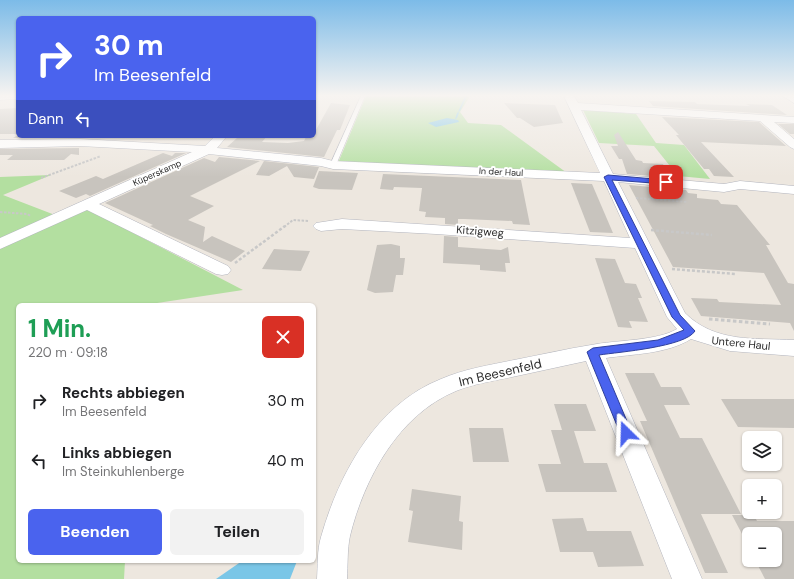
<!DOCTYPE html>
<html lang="de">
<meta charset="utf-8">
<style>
:root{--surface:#fff;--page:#f2f2f2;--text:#202124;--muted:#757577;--accent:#4a63ee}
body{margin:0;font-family:"DM Sans",sans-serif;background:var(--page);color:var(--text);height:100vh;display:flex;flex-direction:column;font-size:15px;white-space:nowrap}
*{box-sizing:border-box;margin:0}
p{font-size:13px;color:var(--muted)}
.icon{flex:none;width:22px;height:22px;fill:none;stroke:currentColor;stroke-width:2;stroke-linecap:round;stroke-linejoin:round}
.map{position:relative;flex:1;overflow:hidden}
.panel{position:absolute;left:16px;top:303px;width:300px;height:260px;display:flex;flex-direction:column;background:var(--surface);border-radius:6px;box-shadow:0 1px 3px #0004}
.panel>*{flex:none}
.top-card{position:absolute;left:16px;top:16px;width:300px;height:122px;border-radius:6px;box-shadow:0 1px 3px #0004;background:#4a63ee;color:#fff;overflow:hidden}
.buttons{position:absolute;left:742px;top:431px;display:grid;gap:8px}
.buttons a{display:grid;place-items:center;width:40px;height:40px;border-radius:6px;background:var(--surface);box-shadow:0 1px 3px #0004;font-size:20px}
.pin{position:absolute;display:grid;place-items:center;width:34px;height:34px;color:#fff;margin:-17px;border-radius:8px;box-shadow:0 2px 6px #0006}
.me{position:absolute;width:44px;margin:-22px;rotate:338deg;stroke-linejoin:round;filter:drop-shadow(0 0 3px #0008)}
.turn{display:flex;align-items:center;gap:14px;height:84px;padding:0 12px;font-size:18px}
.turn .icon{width:52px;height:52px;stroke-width:2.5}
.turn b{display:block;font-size:28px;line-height:34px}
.then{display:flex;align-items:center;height:38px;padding:0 12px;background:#0003;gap:8px;font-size:15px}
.round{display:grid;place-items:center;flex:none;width:42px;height:42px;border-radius:6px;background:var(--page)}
.summary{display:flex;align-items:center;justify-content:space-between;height:68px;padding:0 12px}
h1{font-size:24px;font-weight:700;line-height:30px;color:#1e9e55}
.button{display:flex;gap:8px;margin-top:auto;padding:8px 12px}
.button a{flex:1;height:46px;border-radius:6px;background:var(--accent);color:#fff;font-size:16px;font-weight:700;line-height:46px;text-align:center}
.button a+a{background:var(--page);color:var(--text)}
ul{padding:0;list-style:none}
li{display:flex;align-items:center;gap:12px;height:60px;padding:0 12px}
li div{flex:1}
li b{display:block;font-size:15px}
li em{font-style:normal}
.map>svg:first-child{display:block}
.green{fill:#b3dfa0}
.water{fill:#7ac6e7}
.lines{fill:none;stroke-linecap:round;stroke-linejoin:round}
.stream{fill:#7ac6e7;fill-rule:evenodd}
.building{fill:#c8c4be}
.lane-casing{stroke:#b3b5be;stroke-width:1}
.street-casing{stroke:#b3b5be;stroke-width:1}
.path-far2{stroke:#c8c8c8;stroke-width:2;stroke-dasharray:2.5 1.5;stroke-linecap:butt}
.path-far1{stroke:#c8c8c8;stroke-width:2.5;stroke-dasharray:3 2;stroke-linecap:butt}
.path{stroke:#c8c8c8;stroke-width:3;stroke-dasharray:3.5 2.5;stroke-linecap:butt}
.lane{fill:#fff;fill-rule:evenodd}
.street{fill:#fff;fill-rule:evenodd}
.route{fill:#4a63ee;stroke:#30409b}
.labels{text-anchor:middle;stroke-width:4;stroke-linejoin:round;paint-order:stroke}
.far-street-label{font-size:9px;fill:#2c2c2c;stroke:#fff}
.street-label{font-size:11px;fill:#2c2c2c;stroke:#fff}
.near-street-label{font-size:13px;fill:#2c2c2c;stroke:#fff}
</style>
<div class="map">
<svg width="794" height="579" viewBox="0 0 794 579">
<rect width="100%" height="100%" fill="#ede7df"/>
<!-- green -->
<g class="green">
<polygon points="366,96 470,96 460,112 468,123 501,125 567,173 338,163"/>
<polygon points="583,110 636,114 656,143 684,145 710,179 678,176 654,146 599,143"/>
<polygon points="51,175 3,195 55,215 0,239 0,177"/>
<polygon points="87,209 243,290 144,305 18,305 18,561 125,561 124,579 0,579 0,249"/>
</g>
<!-- water -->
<g class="water">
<polygon points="447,118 458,120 459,122 436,127 428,123"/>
<polygon points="242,561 297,561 290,579 216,579"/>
</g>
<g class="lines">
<!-- stream -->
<g class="stream">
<polygon points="465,96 467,96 460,111 458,112"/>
<polygon points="458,112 459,113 457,118 455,119 457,113"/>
</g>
</g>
<!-- building -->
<g class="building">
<polygon points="649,101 695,102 697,104 750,106 746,104 772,105 787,115 653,106"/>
<polygon points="331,103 350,105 340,130 337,130 324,157 227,147 237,138 249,138 251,136 267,136 262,142 288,143 304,141 306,137 312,137"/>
<polygon points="504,103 555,105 563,123 534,127 520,118 517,118"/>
<polygon points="18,108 18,134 0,134 0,109"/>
<polygon points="662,117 759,122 786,146 701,142 734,177 714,176 709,169 704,169 676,135 679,135"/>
<polygon points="778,124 794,124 794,134 790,134"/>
<polygon points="618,132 636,160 642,161 643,163 663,164 665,168 670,168 678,178 627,174 622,159 619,159 611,146 618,146 614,135"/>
<polygon points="16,136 78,136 78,138 13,138"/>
<polygon points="79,148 79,155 71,154 64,160 7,160 13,155 0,155 0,149"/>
<polygon points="163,153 172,156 175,153 186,153 90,196 86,194 76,198 59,191 96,176 103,179"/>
<polygon points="219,157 260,161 190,196 214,206 188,220 205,227 203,242 212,236 245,251 231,262 166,234 150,226 153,225 105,203 204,158 215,162"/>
<polygon points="264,161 319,167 314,179 294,177 287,166 269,176 256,175"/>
<polygon points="319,171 339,172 358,173 352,190 319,189 313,187"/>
<polygon points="383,174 521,180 530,225 513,224 512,221 464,219 458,219 458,225 445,224 445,218 425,217 426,212 419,211 422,188 394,187 393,190 380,189"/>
<polygon points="571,183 592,184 613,233 590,232"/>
<polygon points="629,185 686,190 688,193 697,194 697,198 718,200 721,204 737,205 770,245 766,245 788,283 794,284 794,331 790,323 701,316 691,298 717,299 719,302 781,305 764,273 673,267"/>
<polygon points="444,236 458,237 458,247 501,250 508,247 510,263 505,263 506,272 480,270 480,265 443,263"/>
<polygon points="391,244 400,246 400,258 405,258 403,275 396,275 393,292 375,293 367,290 377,245"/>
<polygon points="274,249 289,250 310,251 301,271 262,269"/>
<polygon points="595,258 615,259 625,283 636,284 642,298 638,298 648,322 629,321 632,328 618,327"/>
<polygon points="625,373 654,373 661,387 681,387 690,405 664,405 680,438 702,438 741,514 701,514 728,573 705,573 640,421 647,421"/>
<polygon points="721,399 794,399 794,428 738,427"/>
<polygon points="554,404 586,404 596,431 574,431 584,463 607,463 617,492 546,492 538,464 561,464 551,430 562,430"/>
<polygon points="469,428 503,428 509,462 473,462"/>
<polygon points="412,489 461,496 459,521 463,522 462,550 408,542 413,511 409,510"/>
<polygon points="732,515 754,515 757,521 794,521 794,579 765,579 755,560 775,560 775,534 742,534"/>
<polygon points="583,518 587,531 631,531 644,566 598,567 593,552 560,552 552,519"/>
</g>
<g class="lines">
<!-- lane casing -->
<g class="lane-casing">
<polygon id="lane" points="361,96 365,96 336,165 331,166 330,165"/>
</g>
<!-- street casing -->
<g class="street-casing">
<g id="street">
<polygon points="0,96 18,96 18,99 0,100"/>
<path d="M564 96H574L578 103 794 117V123L774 122 794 139V149L790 147 760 121 581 110 613 174 724 184 740 181 794 186V194L740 189 724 192 618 182 685 313C715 343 755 338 794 340V356L730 351 691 339C667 354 633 354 606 358L702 579H672L586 361C561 366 537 372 512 377 493 381 473 384 456 391 398 415 364 479 350 536 347 550 348 565 347 579H317C318 566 317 550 321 537 339 473 377 404 441 379 464 369 490 365 514 360 540 355 566 349 591 345 616 340 657 341 677 329L667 317 635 248 436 234 342 229 321 231 316 229 313 226 316 223 342 219 630 238 604 181 333 169 321 166 209 154 99 204 228 266 231 270 228 274 222 275 216 274 87 210 0 249V238L192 152 80 146 0 148V140L80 139 205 146 215 136H227L217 148 321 158 333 161 600 173Z"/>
<polygon points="783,96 794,96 794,103"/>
</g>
</g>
<!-- path-far2 -->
<g class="path-far2">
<polyline points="41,178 101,156"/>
<polyline points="636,198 688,202"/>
<polyline points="0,212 27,214 31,216"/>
<polyline points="284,227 293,220 308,221"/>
</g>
<!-- path-far1 -->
<g class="path-far1">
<polyline points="651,230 712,235"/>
<polyline points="235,263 285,226"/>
<polyline points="672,269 736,274"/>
</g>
<!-- path -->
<polyline class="path" points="709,319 770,324"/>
<!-- lane -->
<use href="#lane" class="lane"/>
<!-- street -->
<use href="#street" class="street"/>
</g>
<!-- sky -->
<linearGradient id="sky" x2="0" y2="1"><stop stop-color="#7cbbe8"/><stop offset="0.54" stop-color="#f7f4f1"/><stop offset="1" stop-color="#f7f4f1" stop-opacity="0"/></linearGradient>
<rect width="794" height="177" fill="url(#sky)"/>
<!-- route -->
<path class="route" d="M608 175 666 180 669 182 666 184 612 180 680 315 695 331C685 347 619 352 599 355L632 433 630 437 626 438 622 437 620 433 587 352 593 348 658 340 684 330 672 317 604 177Z"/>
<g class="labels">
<!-- far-street labels -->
<g class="far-street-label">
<text transform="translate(501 172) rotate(3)" y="3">In der Haul</text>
<text transform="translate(157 173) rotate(-24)" y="3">Küperskamp</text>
</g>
<!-- street labels -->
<g class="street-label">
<text transform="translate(480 231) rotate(4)" y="4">Kitzigweg</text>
<text transform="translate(741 343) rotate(6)" y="4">Untere Haul</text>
</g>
<!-- near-street labels -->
<g class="near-street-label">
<text transform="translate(500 372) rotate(-13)" y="5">Im Beesenfeld</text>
</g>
</g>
</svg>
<div class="buttons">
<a><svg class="icon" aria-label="layers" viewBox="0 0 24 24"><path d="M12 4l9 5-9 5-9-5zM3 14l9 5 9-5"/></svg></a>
<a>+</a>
<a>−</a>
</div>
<div class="pin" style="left:666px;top:182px;background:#d93025"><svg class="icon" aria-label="arrive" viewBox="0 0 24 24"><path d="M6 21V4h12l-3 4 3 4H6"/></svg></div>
<svg class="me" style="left:626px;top:433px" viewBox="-20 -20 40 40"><path d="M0-17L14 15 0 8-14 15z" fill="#4a63ee" stroke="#fff" stroke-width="4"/></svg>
<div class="top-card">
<div class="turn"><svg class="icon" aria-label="right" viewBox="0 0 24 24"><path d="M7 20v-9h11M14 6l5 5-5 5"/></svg><div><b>30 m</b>Im Beesenfeld</div></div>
<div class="then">Dann<svg class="icon" aria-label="left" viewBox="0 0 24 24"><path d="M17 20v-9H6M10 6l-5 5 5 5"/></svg></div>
</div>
<section class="panel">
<div class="summary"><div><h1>1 Min.</h1><p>220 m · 09:18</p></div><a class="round" style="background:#d93025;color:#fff"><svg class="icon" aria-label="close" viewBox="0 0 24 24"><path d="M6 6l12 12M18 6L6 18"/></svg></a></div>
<ul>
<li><svg class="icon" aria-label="right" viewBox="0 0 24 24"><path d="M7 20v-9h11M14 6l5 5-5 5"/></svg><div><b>Rechts abbiegen</b><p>Im Beesenfeld</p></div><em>30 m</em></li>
<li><svg class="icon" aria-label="left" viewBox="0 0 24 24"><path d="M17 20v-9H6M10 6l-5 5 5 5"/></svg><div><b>Links abbiegen</b><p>Im Steinkuhlenberge</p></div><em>40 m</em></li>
</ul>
<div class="button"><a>Beenden</a><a>Teilen</a></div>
</section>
</div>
